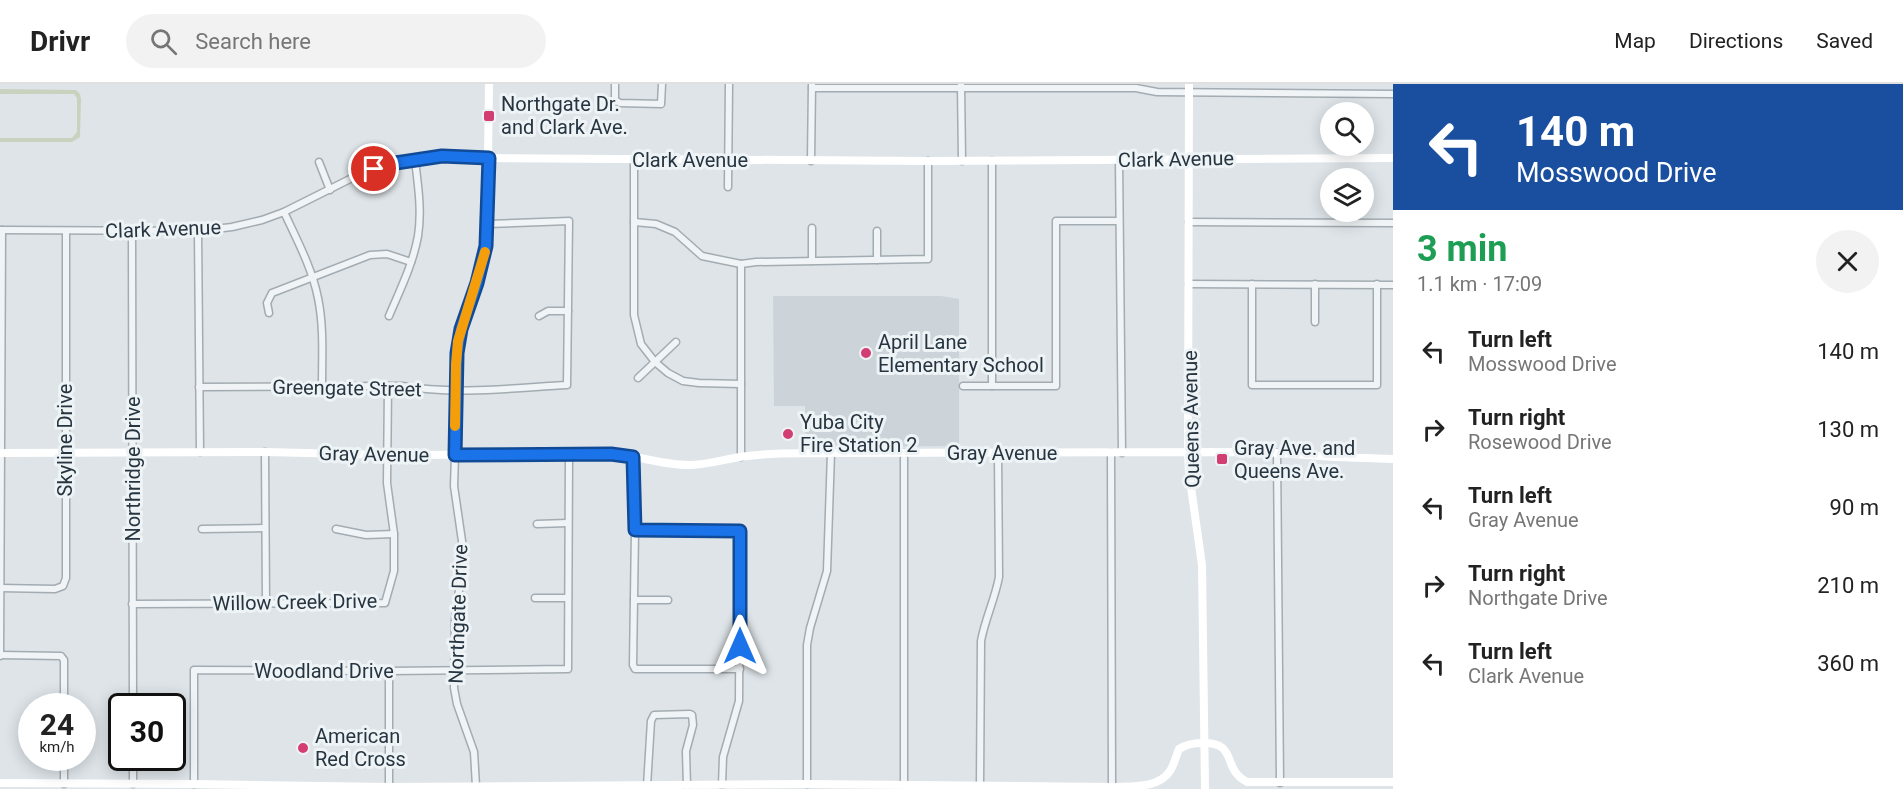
<!DOCTYPE html>
<meta charset="utf-8">
<style>
:root{--surface:#fff;--page:#f2f2f2;--text:#222;--muted:#767676;--line:#e0e0e0}
body{margin:0;font-family:Roboto,sans-serif;background:var(--page);color:var(--text);height:100vh;display:flex;flex-direction:column;font-size:22px;white-space:nowrap}
*{box-sizing:border-box;margin:0}
p{font-size:20px;color:var(--muted)}
.icon{flex:none;width:33px;height:33px;fill:none;stroke:currentColor;stroke-width:2;stroke-linecap:round;stroke-linejoin:round}
.map{position:relative;flex:1;overflow:hidden}
.panel{display:flex;flex-direction:column;background:var(--surface);width:510px}
.panel>*{flex:none}
.top-card{background:#1a4fa0;color:#fff;overflow:hidden}
.tools{position:absolute;left:1320px;top:18px;display:grid;gap:12px}
.tools a{display:grid;place-items:center;width:54px;height:54px;border-radius:50%;background:var(--surface);box-shadow:0 3px 15px #0003;font-size:30px}
.speed{position:absolute;left:18px;top:609px;display:flex;gap:12px;font-size:30px;font-weight:700;text-align:center}
.speed>*{display:grid;place-content:center;width:78px;height:78px;border-radius:50%;background:var(--surface);box-shadow:0 3px 15px #0003;line-height:1}
.speed small{font-size:15px;font-weight:400}
.speed .limit{border:3px solid #111;border-radius:9px;background:#fff;color:#111}
.pin{position:absolute;display:grid;place-items:center;width:51px;height:51px;color:#fff;margin:-26px;border:3px solid #fff;border-radius:50%;box-shadow:0 2px 6px #0007}
.me{position:absolute;width:66px;margin:-33px;rotate:0deg;stroke-linejoin:round;filter:drop-shadow(0 0 4px #0008)}
.turn{display:flex;align-items:center;gap:21px;height:126px;padding:0 24px;font-size:27px}
.turn .icon{width:78px;height:78px;stroke-width:2.5}
.turn b{display:block;font-size:42px;line-height:51px}
.round{display:grid;place-items:center;flex:none;width:63px;height:63px;border-radius:32px;background:var(--page)}
.summary{display:flex;align-items:center;justify-content:space-between;height:102px;padding:0 24px}
h1{font-size:36px;font-weight:700;line-height:45px;color:#1e9e55}
ul{padding:0;list-style:none}
li{display:flex;align-items:center;gap:18px;height:78px;padding:0 24px}
li div{flex:1}
li b{display:block;font-size:22px}
li em{font-style:normal}
header{display:flex;align-items:center;gap:36px;box-sizing:border-box;height:84px;padding:0 30px;background:var(--surface);border-bottom:2px solid var(--line)}
header strong{font-size:28px}
nav{display:flex;gap:33px;margin-inline-start:auto;font-size:21px}
.search{width:420px;height:54px;background:var(--page);display:flex;align-items:center;gap:15px;box-sizing:border-box;padding:0 21px;border-radius:33px;color:var(--muted);font-size:22px}
main{display:flex;flex:1;min-height:0}
.map>svg:first-child{display:block}
.built{fill:#ccd4da}
.green{fill:#c8d2bf}
.lines{fill:none;stroke-linecap:round;stroke-linejoin:round}
.street-casing{stroke:#a3acb2;stroke-width:9}
.street{stroke:#f1f4f6;stroke-width:6}
.secondary{stroke:#fff;stroke-width:8}
.route-casing{stroke:#114b97;stroke-width:15}
.route{stroke:#1a73e8;stroke-width:10}
.slow{stroke:#f59e0b;stroke-width:10}
.poi-dot{fill:#d23e71;stroke:#eef3f6;stroke-width:2}
.labels{text-anchor:middle;stroke-width:6;stroke-linejoin:round;paint-order:stroke}
.poi-label{font-size:20px;fill:#273540;stroke:#eef3f6;text-anchor:start}
.street-label{font-size:20px;fill:#273540;stroke:#eef3f6}
</style>
<header>
<strong>Drivr</strong>
<div class="search"><svg class="icon" aria-label="search" viewBox="0 0 24 24"><circle cx="10" cy="10" r="6"/><path d="M15 15l6 6"/></svg>Search here</div>
<nav><a>Map</a><a>Directions</a><a>Saved</a></nav>
</header>
<main>
<div class="map">
<svg width="1393" height="705" viewBox="0 0 1393 705">
<rect width="100%" height="100%" fill="#dee4e8"/>
<!-- built -->
<polygon class="built" points="773,212 941,212 959,215 959,362 806,363 805,322 774,322"/>
<!-- green -->
<polygon class="green" points="0,5 76,6 80,10 81,15 80,53 72,58 0,58 0,54 72,54 77,48 77,14 74,10 0,10"/>
<g class="lines">
<!-- street casing -->
<g class="street-casing">
<g id="street">
<polyline points="615,0 615,16 620,19 661,20 662,0"/>
<polyline points="961,1 962,77"/>
<polyline points="812,4 1136,4 1157,8 1393,10"/>
<polyline points="634,76 634,231 641,260 655,278 668,289 683,297 699,299 741,300"/>
<polyline points="1119,76 1122,369"/>
<polyline points="811,77 812,1"/>
<polyline points="992,77 992,302"/>
<polyline points="319,78 330,106"/>
<polyline points="728,103 729,0"/>
<path d="M284 128C297 156 312 184 318 214 324 243 322 273 322 302"/>
<polyline points="634,138 656,140 675,148 702,172 741,180 756,178 928,175 928,77"/>
<polyline points="1189,138 1393,139"/>
<polyline points="812,144 812,177"/>
<polyline points="0,146 198,147 232,143 262,136 284,128 360,90 389,80 442,72 489,74"/>
<polyline points="132,147 133,622"/>
<polyline points="198,147 200,368"/>
<polyline points="877,147 877,176"/>
<polyline points="741,180 741,373"/>
<polyline points="1189,200 1393,201"/>
<polyline points="1252,200 1252,301 1377,301 1377,200"/>
<polyline points="1315,200 1315,238"/>
<polyline points="269,229 267,219 272,209 370,171 387,170 411,178"/>
<path d="M389 232C400 206 413 180 418 152 422 127 418 101 415 76"/>
<polyline points="539,232 548,227 568,227"/>
<polyline points="638,294 676,258"/>
<polyline points="963,302 1056,302 1056,137 1119,137"/>
<path d="M199 303 402 302C455 311 513 304 567 301L569 137 488 140"/>
<polyline points="265,368 266,519"/>
<polyline points="1111,369 1112,703"/>
<polyline points="1277,369 1280,699"/>
<polyline points="455,371 454,402 462,457 463,478 455,535 454,604 457,620 474,668 476,702"/>
<polyline points="633,373 635,446 633,581 635,585 740,585"/>
<polyline points="537,440 568,439"/>
<polyline points="202,445 265,444"/>
<polyline points="336,445 366,451 394,450"/>
<polyline points="635,446 740,447 739,617 723,673 722,701"/>
<polyline points="0,504 55,505 63,502 66,494 66,147"/>
<polyline points="535,514 568,514"/>
<polyline points="634,516 668,516"/>
<polyline points="132,520 385,519 394,487 394,450 387,399 388,302"/>
<polyline points="0,571 61,572 64,576 64,622"/>
<polyline points="0,572 2,146"/>
<polyline points="133,674 133,700"/>
<polyline points="64,700 64,674"/>
<polyline points="194,700 194,586 389,587 568,585 569,371"/>
<polyline points="807,700 807,561 810,544 827,487 831,369"/>
<polyline points="904,701 904,369"/>
<path d="M980 701 981 557C985 535 995 515 999 493L998 369"/>
<polyline points="647,702 651,637 654,631 690,630 692,631 693,641 686,667 687,702"/>
<polyline points="389,703 389,587"/>
</g>
</g>
<!-- street -->
<use href="#street" class="street"/>
<!-- secondary -->
<g class="secondary">
<polyline points="1189,0 1188,368 1189,389 1202,481 1205,705"/>
<polyline points="489,74 928,77 1393,74"/>
<path d="M0 369 265 368 388 371 611 370C637 371 662 381 688 381 709 381 727 374 748 372 775 368 803 370 831 369L1262 368 1335 373 1393 375"/>
<polyline points="455,371 456,280 458,257 464,235 483,181 487,153 489,0"/>
<path d="M0 699 194 700 389 703 807 700 1112 703C1131 702 1158 705 1170 687 1174 681 1176 672 1179 665 1187 660 1193 659 1202 659 1239 658 1221 685 1247 698H1393"/>
</g>
</g>
<g class="lines">
<!-- route casing -->
<g class="route-casing">
<polyline id="route" points="374,85 389,80 442,72 489,74 486,162 477,199 461,245 457,269 455,371 611,370 633,373 635,446 740,447 740,562"/>
</g>
<!-- route -->
<use href="#route" class="route"/>
<!-- slow -->
<polyline class="slow" points="455,342 456,280 458,257 485,168"/>
</g>
<!-- markers -->
<g class="poi-dot">
<rect x="483" y="26" width="12" height="12" rx="3"/>
<circle cx="866" cy="269" r="6"/>
<circle cx="788" cy="350" r="6"/>
<rect x="1216" y="369" width="12" height="12" rx="3"/>
<circle cx="303" cy="664" r="6"/>
</g>
<g class="labels">
<!-- poi labels -->
<g class="poi-label">
<text x="501" y="27">Northgate Dr.<tspan x="501" dy="23">and Clark Ave.</tspan></text>
<text x="878" y="265">April Lane<tspan x="878" dy="23">Elementary School</tspan></text>
<text x="800" y="345">Yuba City<tspan x="800" dy="23">Fire Station 2</tspan></text>
<text x="1234" y="371">Gray Ave. and<tspan x="1234" dy="23">Queens Ave.</tspan></text>
<text x="315" y="659">American<tspan x="315" dy="23">Red Cross</tspan></text>
</g>
<!-- street labels -->
<g class="street-label">
<text transform="translate(1176 75) rotate(-1)" y="7">Clark Avenue</text>
<text x="690" y="83">Clark Avenue</text>
<text transform="translate(163 145) rotate(-2)" y="7">Clark Avenue</text>
<text transform="translate(347 304) rotate(1)" y="7">Greengate Street</text>
<text transform="translate(1191 335) rotate(-91)" y="7">Queens Avenue</text>
<text transform="translate(65 356) rotate(-90)" y="7">Skyline Drive</text>
<text x="1002" y="376">Gray Avenue</text>
<text transform="translate(374 370) rotate(1)" y="7">Gray Avenue</text>
<text transform="translate(133 385) rotate(-90)" y="7">Northridge Drive</text>
<text transform="translate(295 518) rotate(-1)" y="7">Willow Creek Drive</text>
<text transform="translate(458 530) rotate(-88)" y="7">Northgate Drive</text>
<text x="324" y="594">Woodland Drive</text>
</g>
</g>
</svg>
<div class="tools">
<a><svg class="icon" aria-label="search" viewBox="0 0 24 24"><circle cx="10" cy="10" r="6"/><path d="M15 15l6 6"/></svg></a>
<a><svg class="icon" aria-label="layers" viewBox="0 0 24 24"><path d="M12 4l9 5-9 5-9-5zM3 14l9 5 9-5"/></svg></a>
</div>
<div class="speed"><div>24<small>km/h</small></div><div class="limit">30</div></div>
<div class="pin" style="left:374px;top:85px;background:#d93025"><svg class="icon" aria-label="arrive" viewBox="0 0 24 24"><path d="M6 21V4h12l-3 4 3 4H6"/></svg></div>
<svg class="me" style="left:740px;top:562px" viewBox="-20 -20 40 40"><path d="M0-17L14 15 0 8-14 15z" fill="#1a73e8" stroke="#fff" stroke-width="4"/></svg>
</div>
<section class="panel">
<div class="top-card">
<div class="turn"><svg class="icon" aria-label="left" viewBox="0 0 24 24"><path d="M17 20v-9H6M10 6l-5 5 5 5"/></svg><div><b>140 m</b>Mosswood Drive</div></div>
</div>
<div class="summary"><div><h1>3 min</h1><p>1.1 km · 17:09</p></div><a class="round"><svg class="icon" aria-label="close" viewBox="0 0 24 24"><path d="M6 6l12 12M18 6L6 18"/></svg></a></div>
<ul>
<li><svg class="icon" aria-label="left" viewBox="0 0 24 24"><path d="M17 20v-9H6M10 6l-5 5 5 5"/></svg><div><b>Turn left</b><p>Mosswood Drive</p></div><em>140 m</em></li>
<li><svg class="icon" aria-label="right" viewBox="0 0 24 24"><path d="M7 20v-9h11M14 6l5 5-5 5"/></svg><div><b>Turn right</b><p>Rosewood Drive</p></div><em>130 m</em></li>
<li><svg class="icon" aria-label="left" viewBox="0 0 24 24"><path d="M17 20v-9H6M10 6l-5 5 5 5"/></svg><div><b>Turn left</b><p>Gray Avenue</p></div><em>90 m</em></li>
<li><svg class="icon" aria-label="right" viewBox="0 0 24 24"><path d="M7 20v-9h11M14 6l5 5-5 5"/></svg><div><b>Turn right</b><p>Northgate Drive</p></div><em>210 m</em></li>
<li><svg class="icon" aria-label="left" viewBox="0 0 24 24"><path d="M17 20v-9H6M10 6l-5 5 5 5"/></svg><div><b>Turn left</b><p>Clark Avenue</p></div><em>360 m</em></li>
</ul>
</section>
</main>
